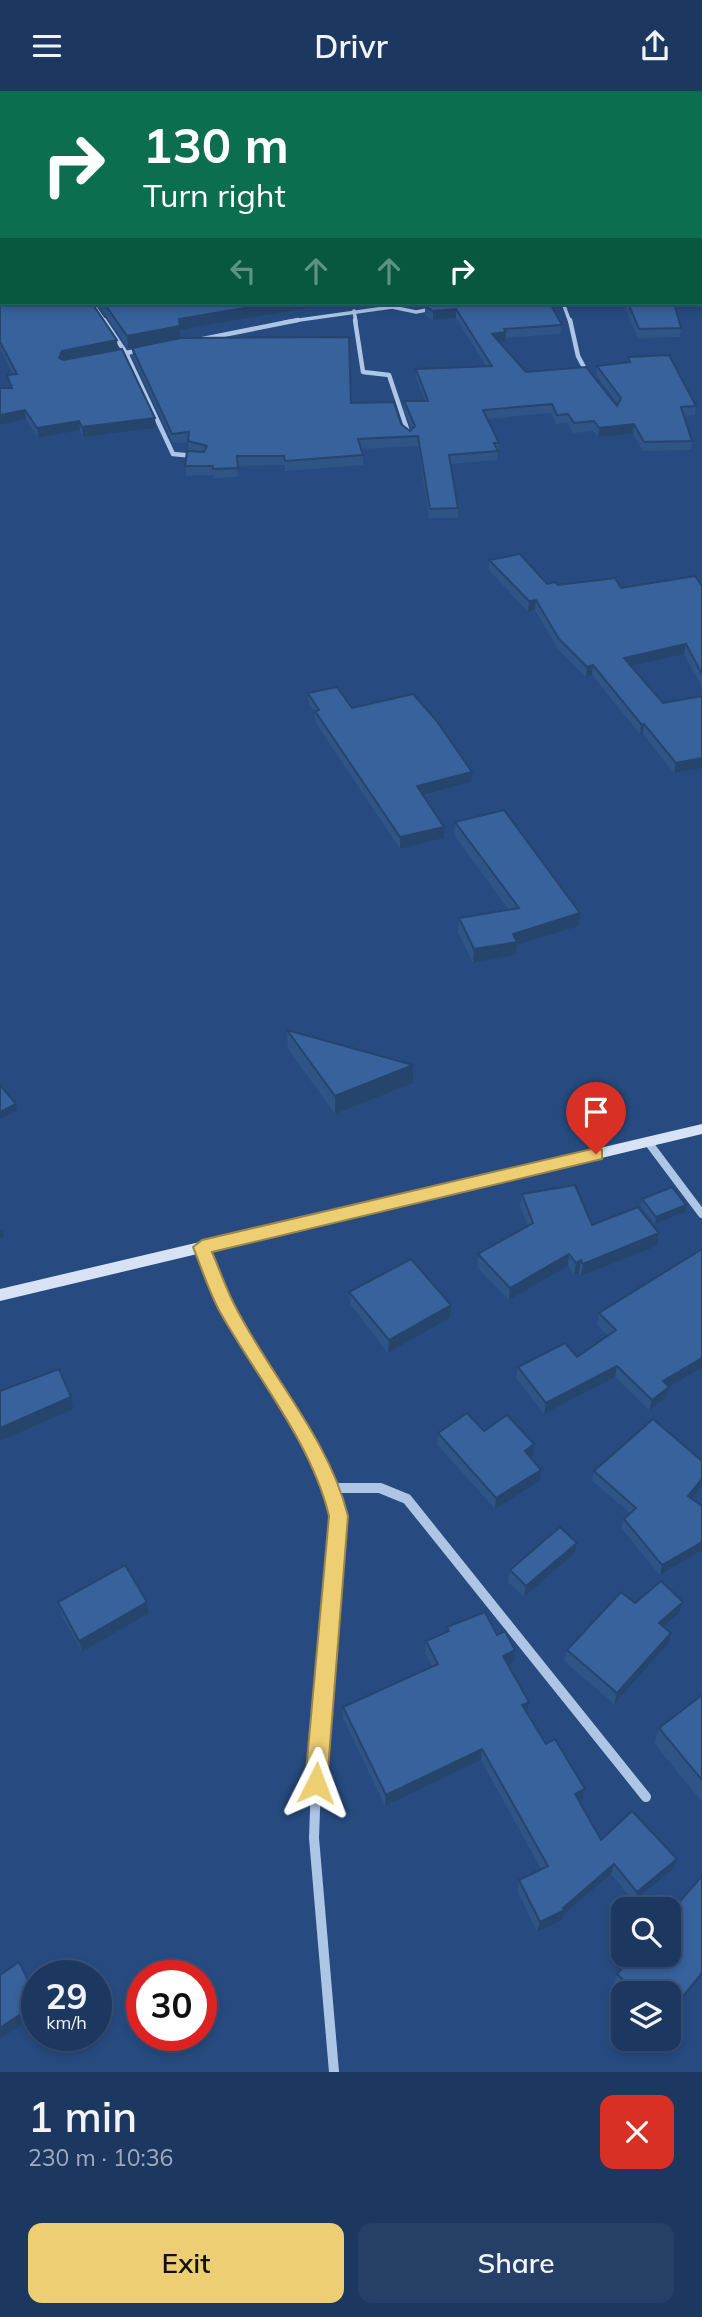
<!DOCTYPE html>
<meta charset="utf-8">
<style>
:root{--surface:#1d3860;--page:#253f66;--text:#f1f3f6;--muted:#a0acbd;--line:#3b5275;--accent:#eece73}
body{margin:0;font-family:Mulish,sans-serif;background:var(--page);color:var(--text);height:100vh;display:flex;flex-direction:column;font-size:26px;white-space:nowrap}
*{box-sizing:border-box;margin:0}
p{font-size:23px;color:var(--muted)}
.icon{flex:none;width:38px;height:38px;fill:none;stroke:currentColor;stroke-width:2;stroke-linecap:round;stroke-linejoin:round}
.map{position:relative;height:1981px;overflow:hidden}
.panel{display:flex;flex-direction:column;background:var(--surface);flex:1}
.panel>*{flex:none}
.guide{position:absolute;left:0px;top:0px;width:704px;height:214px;box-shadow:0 4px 10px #0003,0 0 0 2px var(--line);background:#0b6e4f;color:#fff;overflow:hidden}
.tools{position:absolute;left:611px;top:1806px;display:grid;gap:14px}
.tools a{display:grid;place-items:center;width:70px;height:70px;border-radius:14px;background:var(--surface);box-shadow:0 4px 10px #0003,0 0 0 2px var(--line);font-size:35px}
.speed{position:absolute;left:21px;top:1869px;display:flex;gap:14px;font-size:35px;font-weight:700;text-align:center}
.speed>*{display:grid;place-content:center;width:91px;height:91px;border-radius:50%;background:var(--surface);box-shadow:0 4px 10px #0003,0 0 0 2px var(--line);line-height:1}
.speed small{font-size:18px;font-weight:400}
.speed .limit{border:10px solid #d22;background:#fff;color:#111}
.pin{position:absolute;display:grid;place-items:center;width:60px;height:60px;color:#fff;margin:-72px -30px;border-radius:50% 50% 50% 0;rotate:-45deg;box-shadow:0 0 7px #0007}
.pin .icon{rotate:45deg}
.me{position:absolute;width:77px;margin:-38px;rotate:3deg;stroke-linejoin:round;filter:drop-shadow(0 0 5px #0008)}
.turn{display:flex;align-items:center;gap:24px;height:147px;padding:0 28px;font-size:32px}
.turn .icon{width:91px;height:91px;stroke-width:2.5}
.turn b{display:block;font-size:49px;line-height:60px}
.lanes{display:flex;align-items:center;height:66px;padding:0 28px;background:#0003;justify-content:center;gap:35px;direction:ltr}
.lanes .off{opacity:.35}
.round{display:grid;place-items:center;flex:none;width:74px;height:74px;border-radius:14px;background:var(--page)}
.headline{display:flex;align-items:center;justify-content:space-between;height:119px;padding:0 28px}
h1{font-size:42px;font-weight:600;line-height:52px}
.action{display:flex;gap:14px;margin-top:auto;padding:14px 28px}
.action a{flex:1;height:80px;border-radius:14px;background:var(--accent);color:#111;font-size:28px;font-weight:600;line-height:80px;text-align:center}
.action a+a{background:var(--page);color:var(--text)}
header{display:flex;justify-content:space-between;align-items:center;height:91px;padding:0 28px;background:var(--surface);font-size:32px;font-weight:600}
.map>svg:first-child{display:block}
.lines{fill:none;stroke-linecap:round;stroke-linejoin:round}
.street-far3{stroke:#aec6e6;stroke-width:3.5}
.street-far2{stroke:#aec6e6;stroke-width:4.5}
.street-far1{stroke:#aec6e6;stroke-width:8}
.street{stroke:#aec6e6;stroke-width:10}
.secondary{fill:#d7e3f5;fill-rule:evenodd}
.wall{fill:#2f5486}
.shaded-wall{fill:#26456d}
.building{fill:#37629c;stroke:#26456d;stroke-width:2}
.route{fill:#eece73;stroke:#9b864b;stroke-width:2}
</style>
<header><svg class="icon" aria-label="menu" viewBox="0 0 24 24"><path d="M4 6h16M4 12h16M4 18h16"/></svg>Drivr<svg class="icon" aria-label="share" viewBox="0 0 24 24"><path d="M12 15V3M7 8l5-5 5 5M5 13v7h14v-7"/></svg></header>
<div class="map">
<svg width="702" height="1981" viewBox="0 0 702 1981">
<rect width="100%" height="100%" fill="#274b80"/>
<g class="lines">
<!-- street-far3 -->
<g class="street-far3">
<polyline points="426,2 430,0"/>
<polyline points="92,212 105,231"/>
<polyline points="563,212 570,231"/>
<polyline points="392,216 416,221 432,218"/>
<polyline points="354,220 356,231"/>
<polyline points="285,231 392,216 388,212"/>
</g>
<!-- street-far2 -->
<g class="street-far2">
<polyline points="104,229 126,262 123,262"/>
<polyline points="355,229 363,281 389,284 409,344"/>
<polyline points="570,229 578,265 587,282"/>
<polyline points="198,249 298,229"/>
<polyline points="142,259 126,262 173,363 194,365"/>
</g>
<!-- street-far1 -->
<g class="street-far1">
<polyline points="648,1051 702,1123"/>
<polyline points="202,1156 248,1254 320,1375"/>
</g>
<!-- street -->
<g class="street">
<polyline points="319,1373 338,1425 317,1665 314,1747 334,1981"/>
<polyline points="332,1397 380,1397 407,1408 646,1706"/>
</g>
<!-- secondary -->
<polygon class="secondary" points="702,1033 702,1043 0,1210 0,1198"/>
</g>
<!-- wall -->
<g class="wall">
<polygon points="280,0 394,0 395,2 281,2"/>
<polygon points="11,212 71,212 118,259 156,337 83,346 80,339 38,347 26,328 0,334 0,297 10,297 7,284 13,283 0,258 0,215 12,213"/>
<polygon points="100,212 336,212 180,239 180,247 128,257 100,216"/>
<polygon points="408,212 550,212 562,234 561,243 506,247 505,250 499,251 526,281 617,315 618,313 596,284 597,275 627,271 628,266 696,315 695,324 684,325 692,350 691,359 643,360 633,343 598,346 593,340 573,342 567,332 556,333 551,322 488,328 499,352 497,369 451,373 458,417 458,427 429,427 418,355 361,358 363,364 363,374 285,380 285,374 237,375 238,386 213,387 213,384 186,385 185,375 189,360 188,351 173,352 133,266 132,257 351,312 401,333 410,340 412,338 404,320 404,310 425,310 416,287 416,278 486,275 456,227 433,229 425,224 425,215 432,213 414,216"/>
<polygon points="626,212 674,212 681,237 680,246 638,247 626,219"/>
<polygon points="489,469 547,493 558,494 621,497 702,495 702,596 684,563 631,575 663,612 702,605 702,677 674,682 643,643 640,643 592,584 586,586 558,558 535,519 528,521 489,479"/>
<polygon points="308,602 352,617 471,691 423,705 444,747 400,758 315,631 315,622 309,613"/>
<polygon points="455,731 580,822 579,835 517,854 516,864 473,872 458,841 459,827 509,819 454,744"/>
<polygon points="287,939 413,974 413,992 335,1023 288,958"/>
<polygon points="522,1103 592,1134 659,1142 657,1155 581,1185 579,1182 574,1184 568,1175 509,1209 477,1176 478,1163 528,1135 520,1115"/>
<polygon points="642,1108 686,1114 685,1121 655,1133 641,1115"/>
<polygon points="349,1201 451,1214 450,1227 388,1262 350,1213"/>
<polygon points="599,1222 669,1296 666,1307 649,1319 615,1286 544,1323 516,1287 518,1276 577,1266 608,1245 597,1234"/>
<polygon points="484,1340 533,1365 531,1366 540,1390 495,1418 437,1353 438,1342"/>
<polygon points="594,1380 691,1407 702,1415 702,1459 660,1484 621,1437 624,1428 630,1422 592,1390"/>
<polygon points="577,1452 574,1463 524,1506 508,1491 510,1479"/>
<polygon points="58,1511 147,1511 149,1522 82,1561 61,1523"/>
<polygon points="683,1511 679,1522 664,1536 668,1553 614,1613 564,1570 567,1559 635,1512"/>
<polygon points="447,1536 497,1544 514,1571 508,1574 527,1622 546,1653 585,1698 582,1709 579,1711 601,1749 673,1778 634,1810 611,1783 563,1824 562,1829 537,1841 517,1799 519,1789 541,1778 481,1669 385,1715 343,1627 343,1616 432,1575 425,1562 426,1550 447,1541"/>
<polygon points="702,1604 702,1711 654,1652 659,1637"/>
<polygon points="702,1785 702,1885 668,1926 668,1902 625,1902 614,1892 617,1883"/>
</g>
<!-- shaded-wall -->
<g class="shaded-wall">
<polygon points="53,0 63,0 60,2 50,2"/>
<polygon points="2,113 1,140 0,126"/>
<polygon points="273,212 336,212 180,239 180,247 128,257 127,245 179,228"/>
<polygon points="414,212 443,212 414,216"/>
<polygon points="456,218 456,227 433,229 433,220"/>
<polygon points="506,241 505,250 491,252 492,243"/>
<polygon points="117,249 118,259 63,269 59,267 62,260"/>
<polygon points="25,319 26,328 0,334 0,324"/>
<polygon points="155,327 156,337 83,346 82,336"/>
<polygon points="79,330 80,339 38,347 37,337"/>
<polygon points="634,333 633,343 598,346 599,337"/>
<polygon points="536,509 535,519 528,521 529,510"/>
<polygon points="686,553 684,563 623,577 624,567"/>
<polygon points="593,574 592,584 586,586 587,576"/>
<polygon points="641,633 644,633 643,643 640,643"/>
<polygon points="702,667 702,677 674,682 676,672"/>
<polygon points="472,681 471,691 417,706 417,695"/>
<polygon points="444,736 444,747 400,758 400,746"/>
<polygon points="580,822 579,835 517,854 516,864 473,872 474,858 513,843"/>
<polygon points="413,974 413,992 335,1023 335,1005"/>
<polygon points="16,1013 17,1019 0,1028 0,1021"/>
<polygon points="686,1114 685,1121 655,1133 656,1126"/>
<polygon points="3,1139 4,1146 0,1148 0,1140"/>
<polygon points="659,1142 657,1155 581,1185 583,1173"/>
<polygon points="569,1163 568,1175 509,1209 510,1197"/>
<polygon points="581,1169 579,1182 574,1184 576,1172"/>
<polygon points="451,1214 450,1227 388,1262 389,1249"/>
<polygon points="702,1267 702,1276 660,1301 663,1290"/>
<polygon points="617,1275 615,1286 544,1323 546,1312"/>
<polygon points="669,1296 666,1307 649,1319 652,1309"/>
<polygon points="71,1306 73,1318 0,1350 0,1337"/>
<polygon points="534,1353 533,1365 524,1371 525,1360"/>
<polygon points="541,1379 540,1390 495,1418 496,1407"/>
<polygon points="702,1388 702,1394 686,1415 688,1405"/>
<polygon points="702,1451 702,1459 660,1484 662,1474"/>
<polygon points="577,1452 574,1463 524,1506 526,1495"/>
<polygon points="147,1511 149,1522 82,1561 79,1550"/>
<polygon points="683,1511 679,1522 656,1543 659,1532"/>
<polygon points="671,1542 668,1553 614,1613 617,1602"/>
<polygon points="515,1559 514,1571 501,1577 503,1565"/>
<polygon points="529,1611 527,1622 522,1614"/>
<polygon points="482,1658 481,1669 385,1715 386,1704"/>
<polygon points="585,1698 582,1709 572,1714 575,1703"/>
<polygon points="677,1768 673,1778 634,1810 637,1801"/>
<polygon points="614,1773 611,1783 563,1824 562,1829 537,1841 540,1831 563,1817"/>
<polygon points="702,1882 702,1885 668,1926 668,1923"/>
<polygon points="37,1912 37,1923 0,1948 0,1937"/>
</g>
<!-- building -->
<g class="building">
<polygon points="0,0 53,0 50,2 2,2 2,18 0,18"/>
<polygon points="141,0 266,0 265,2 141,2"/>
<polygon points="347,0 394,0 395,2 348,2"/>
<polygon points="0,64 2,64 2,113 0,126"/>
<polygon points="15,212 92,212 117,249 62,260 59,267 64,269 122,258 155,327 82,336 79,330 37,337 25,319 0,324 0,297 12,297 7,284 17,283 0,251 0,215"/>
<polygon points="104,212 273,212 179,228 180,235 127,245"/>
<polygon points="440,212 550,212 562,234 504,238 506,241 492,243 526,281 586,276 617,315 621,307 597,275 630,271 628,266 669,264 696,315 681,316 692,350 644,351 634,333 599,337 594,330 574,332 568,323 557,324 552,313 483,319 499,352 494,352 498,360 449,364 458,417 430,418 418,345 358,348 363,364 285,370 284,365 237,365 238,377 213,378 213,375 185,375 187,360 204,361 207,355 188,350 189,341 172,343 132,257 181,247 349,246 351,312 394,311 401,333 410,340 415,335 404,310 428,310 416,278 492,275 456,218 433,220 425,215"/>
<polygon points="628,212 674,212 681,237 639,238"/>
<polygon points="520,463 547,493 555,491 558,494 615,487 621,497 695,485 702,495 702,583 686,553 624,567 663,612 702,605 702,667 676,672 644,633 641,633 593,574 587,576 559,548 536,509 529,510 489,469"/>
<polygon points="337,596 352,617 413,603 436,629 472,681 417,695 444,736 400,746 315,620 319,619 308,602"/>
<polygon points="504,719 580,822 513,843 517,851 474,858 459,827 519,817 455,731"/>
<polygon points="287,939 413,974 335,1005"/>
<polygon points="0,994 16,1013 0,1021"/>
<polygon points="575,1094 592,1134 638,1116 659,1142 583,1173 581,1169 576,1172 569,1163 510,1197 478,1163 533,1132 522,1103"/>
<polygon points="672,1096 686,1114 656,1126 642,1108"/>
<polygon points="702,1158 702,1267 663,1290 669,1296 652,1309 617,1275 546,1312 518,1276 565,1252 577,1266 616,1239 599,1222"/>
<polygon points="411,1168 451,1214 389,1249 349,1201"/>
<polygon points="59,1278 71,1306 0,1337 0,1300"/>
<polygon points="467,1322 484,1340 507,1324 534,1353 525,1360 541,1379 496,1407 438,1342"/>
<polygon points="653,1328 702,1370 702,1388 688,1405 702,1415 702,1451 662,1474 624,1428 636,1417 594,1380"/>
<polygon points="560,1436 577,1452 526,1495 510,1479"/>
<polygon points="125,1474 147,1511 79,1550 58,1511"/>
<polygon points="661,1490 683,1511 659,1532 671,1542 617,1602 567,1559 621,1501 635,1512"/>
<polygon points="485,1521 497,1544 505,1540 515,1559 503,1565 529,1611 522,1614 546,1653 555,1648 585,1698 575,1703 601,1749 632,1720 677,1768 637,1801 614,1773 563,1817 565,1819 540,1831 519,1789 548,1775 482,1658 386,1704 343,1616 438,1573 426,1550 449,1540 447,1536"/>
<polygon points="702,1604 702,1689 659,1637"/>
<polygon points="702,1785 702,1882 668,1923 668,1902 637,1902 617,1883 634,1864 668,1864 668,1824"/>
<polygon points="19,1871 37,1907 37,1912 0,1937 0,1884"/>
</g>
<!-- route -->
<path class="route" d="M596 1057 602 1059V1068L212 1161C219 1177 225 1195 233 1211 269 1284 328 1345 348 1425L327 1692 324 1700 316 1703 308 1700 305 1692 329 1425C311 1351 257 1287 220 1221 209 1201 202 1178 193 1156L202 1149Z"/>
</svg>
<div class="tools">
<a><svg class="icon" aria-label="search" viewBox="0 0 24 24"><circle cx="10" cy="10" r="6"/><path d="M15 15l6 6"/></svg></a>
<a><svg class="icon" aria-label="layers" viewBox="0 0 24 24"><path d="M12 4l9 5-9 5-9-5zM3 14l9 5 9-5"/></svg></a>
</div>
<div class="speed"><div>29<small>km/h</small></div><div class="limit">30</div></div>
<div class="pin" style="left:596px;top:1063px;background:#d93025"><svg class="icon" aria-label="arrive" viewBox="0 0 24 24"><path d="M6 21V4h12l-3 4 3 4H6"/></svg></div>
<svg class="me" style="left:316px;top:1692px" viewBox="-20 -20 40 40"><path d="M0-17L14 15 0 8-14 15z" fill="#eece73" stroke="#fff" stroke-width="4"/></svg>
<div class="guide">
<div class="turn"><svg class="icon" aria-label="right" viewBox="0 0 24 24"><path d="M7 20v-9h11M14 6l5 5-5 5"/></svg><div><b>130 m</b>Turn right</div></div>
<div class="lanes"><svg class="icon off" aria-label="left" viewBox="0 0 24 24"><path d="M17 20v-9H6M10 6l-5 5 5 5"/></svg><svg class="icon off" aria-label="ahead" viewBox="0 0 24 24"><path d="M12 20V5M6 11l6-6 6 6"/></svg><svg class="icon off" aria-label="ahead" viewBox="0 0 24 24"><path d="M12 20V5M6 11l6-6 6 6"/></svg><svg class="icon" aria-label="right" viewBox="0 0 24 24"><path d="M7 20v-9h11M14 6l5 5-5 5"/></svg></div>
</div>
</div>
<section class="panel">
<div class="headline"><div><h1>1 min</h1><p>230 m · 10:36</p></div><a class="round" style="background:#d93025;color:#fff"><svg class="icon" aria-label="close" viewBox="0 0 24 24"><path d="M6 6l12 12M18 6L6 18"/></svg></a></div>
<div class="action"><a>Exit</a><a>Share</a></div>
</section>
